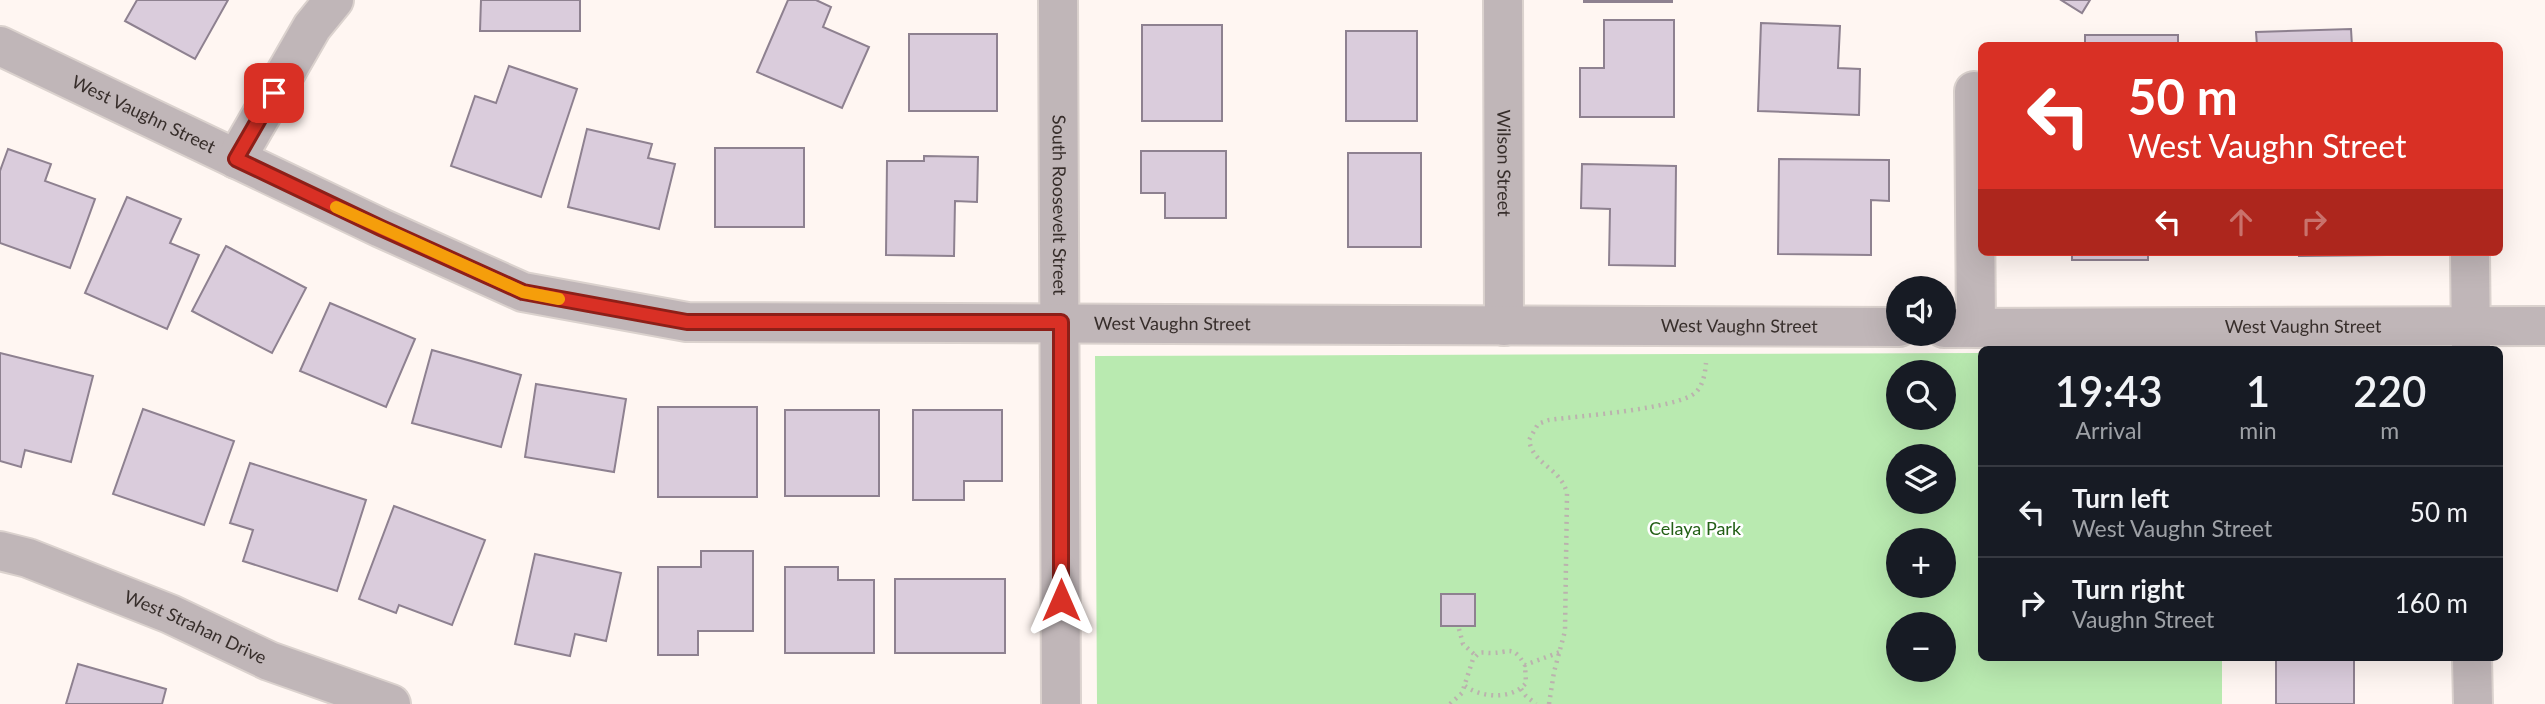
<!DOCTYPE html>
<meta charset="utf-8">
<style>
:root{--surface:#171b24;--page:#242831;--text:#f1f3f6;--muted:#9ea1a6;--line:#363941}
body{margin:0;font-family:Lato,sans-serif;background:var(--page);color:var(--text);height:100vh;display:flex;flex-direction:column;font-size:26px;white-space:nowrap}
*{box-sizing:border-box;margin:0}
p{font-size:23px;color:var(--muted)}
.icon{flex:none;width:38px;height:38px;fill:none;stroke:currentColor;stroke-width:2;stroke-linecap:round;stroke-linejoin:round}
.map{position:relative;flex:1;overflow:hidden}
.drawer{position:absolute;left:1978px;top:346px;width:525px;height:315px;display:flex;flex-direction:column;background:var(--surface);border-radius:10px;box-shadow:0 7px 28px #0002}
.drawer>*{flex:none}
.guide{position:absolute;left:1978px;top:42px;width:525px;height:214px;border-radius:10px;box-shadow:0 7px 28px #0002;background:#d93025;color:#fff;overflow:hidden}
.controls{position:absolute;left:1886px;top:276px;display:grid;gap:14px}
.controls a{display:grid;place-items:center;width:70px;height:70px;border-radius:50%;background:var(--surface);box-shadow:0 7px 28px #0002;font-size:35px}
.pin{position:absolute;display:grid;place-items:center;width:60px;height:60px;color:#fff;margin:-30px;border-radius:14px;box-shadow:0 4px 10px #0006}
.me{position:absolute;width:77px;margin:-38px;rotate:0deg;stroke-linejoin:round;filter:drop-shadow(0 0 5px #0008)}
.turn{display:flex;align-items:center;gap:24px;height:147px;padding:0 35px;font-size:32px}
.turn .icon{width:91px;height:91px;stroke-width:2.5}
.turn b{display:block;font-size:49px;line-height:60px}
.lanes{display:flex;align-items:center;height:66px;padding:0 35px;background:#0003;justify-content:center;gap:35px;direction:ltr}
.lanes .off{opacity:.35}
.eta{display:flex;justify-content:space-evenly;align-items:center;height:119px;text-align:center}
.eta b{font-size:42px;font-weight:600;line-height:49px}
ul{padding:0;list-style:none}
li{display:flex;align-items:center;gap:21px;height:91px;padding:0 35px;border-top:2px solid var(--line)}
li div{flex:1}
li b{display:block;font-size:26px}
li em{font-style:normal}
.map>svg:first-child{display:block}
.green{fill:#b9eab0;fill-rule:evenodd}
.building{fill:#daccdc;stroke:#8e8190;stroke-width:2}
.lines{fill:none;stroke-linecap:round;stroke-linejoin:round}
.street-casing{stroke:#dbd2ce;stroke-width:42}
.path{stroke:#bbb2ae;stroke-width:4.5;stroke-dasharray:2 5;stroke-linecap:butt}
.street{stroke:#c0b6b8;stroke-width:38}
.route-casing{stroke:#8d1f18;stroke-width:18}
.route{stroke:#d93025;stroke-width:12}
.slow{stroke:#f59e0b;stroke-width:12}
.labels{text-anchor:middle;stroke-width:5;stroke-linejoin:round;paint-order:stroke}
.street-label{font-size:18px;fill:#372e2b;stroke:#fff}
.park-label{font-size:18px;fill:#235f16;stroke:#fff}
</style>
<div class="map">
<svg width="2545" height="704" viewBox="0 0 2545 704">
<rect width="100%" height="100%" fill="#fff6f2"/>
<!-- green -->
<path class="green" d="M1981 353V658H2222V704H1097L1095 356ZM1899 373H1944V418H1899ZM1899 457H1944V502H1899ZM1899 541H1944V586H1899ZM1899 625H1944V670H1899Z"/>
<!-- building -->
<g class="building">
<polygon points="137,0 228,0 195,59 125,21"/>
<polygon points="481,0 580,0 580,31 480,31"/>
<polygon points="788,0 816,0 831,7 823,27 869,47 842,108 757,72"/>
<rect x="1584" y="0" width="88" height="2"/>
<polygon points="2061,0 2090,0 2082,13"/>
<polygon points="1604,20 1674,20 1674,117 1580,117 1580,68 1604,68"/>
<polygon points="1761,23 1840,26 1838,68 1860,69 1859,115 1758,111"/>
<rect x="1142" y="25" width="80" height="96"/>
<polygon points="2351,29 2352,46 2257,46 2256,32"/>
<rect x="1346" y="31" width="71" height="90"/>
<rect x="909" y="34" width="88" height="77"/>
<rect x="2085" y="35" width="93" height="11"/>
<polygon points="509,66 577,89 541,197 451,166 475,96 496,103"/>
<polygon points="587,129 652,144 648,158 675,164 659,229 568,207"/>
<rect x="715" y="148" width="89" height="79"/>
<polygon points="8,149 51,164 45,181 95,199 70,268 0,243 0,171"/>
<polygon points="1141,151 1226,151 1226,218 1165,218 1165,193 1141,193"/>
<rect x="1348" y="153" width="73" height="94"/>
<polygon points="924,156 978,157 977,202 955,201 954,256 886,255 887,161 924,161"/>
<polygon points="1779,159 1889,160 1889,201 1871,200 1871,255 1778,254"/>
<polygon points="1582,164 1676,166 1675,266 1609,265 1610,209 1581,208"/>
<polygon points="127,197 181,219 170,243 199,255 167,329 85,293"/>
<polygon points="226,246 306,288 272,353 192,311"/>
<rect x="2072" y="252" width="76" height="8"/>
<polygon points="2299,252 2386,252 2386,255 2299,256"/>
<polygon points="330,303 415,339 386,407 300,371"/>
<polygon points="432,350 521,375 501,447 412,423"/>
<polygon points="0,353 93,376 71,462 25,450 21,467 0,461"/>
<polygon points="536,384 626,399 614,472 525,457"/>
<rect x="658" y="407" width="99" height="90"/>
<polygon points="143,409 234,441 204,525 113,494"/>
<rect x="785" y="410" width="94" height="86"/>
<polygon points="913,410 1002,410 1002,481 964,481 964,500 913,500"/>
<polygon points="250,463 366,500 337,591 243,561 253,530 230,523"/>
<polygon points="394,506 485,540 452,625 399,605 396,613 359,599"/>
<polygon points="701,551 753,551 753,631 698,631 698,655 658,655 658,567 701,567"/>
<polygon points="535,554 621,573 606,641 575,634 570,656 515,644"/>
<polygon points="785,567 838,567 838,580 874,580 874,653 785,653"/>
<rect x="895" y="579" width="110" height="74"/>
<rect x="1441" y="594" width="34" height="32"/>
<rect x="2276" y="658" width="78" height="46"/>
<polygon points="78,664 166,689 162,704 66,704"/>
</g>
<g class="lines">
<!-- street casing -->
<g class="street-casing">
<g id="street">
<path id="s1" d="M1058 0 1061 704"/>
<path id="s2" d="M1503 0 1504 326"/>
<path id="s3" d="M0 46 381 228 523 292 687 322 1899 327"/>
<polyline points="1974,91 1976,328"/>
<polyline points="236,159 312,27 334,0"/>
<polyline points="2470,252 2471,350"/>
<path id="s4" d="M1944 328 2545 326"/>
<path id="s5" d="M0 551 28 558 170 614 269 661 391 704"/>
<polyline points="2472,658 2473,704"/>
</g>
</g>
<!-- path -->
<g class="path">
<polyline points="1459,629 1463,644 1476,656"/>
<path d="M1465 686C1482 698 1512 700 1526 683L1525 665"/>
<polyline points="1521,689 1526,696 1536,704"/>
<path d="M1450 704 1462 693 1473 659 1479 653C1483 652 1487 653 1491 653 1510 653 1512 644 1525 665L1560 652"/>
<path d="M1549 704 1554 672 1565 631 1567 493C1560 467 1533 465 1529 440L1538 424 1549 420C1578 416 1676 409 1695 393 1703 386 1705 374 1706 363"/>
</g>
<!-- street -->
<use href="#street" class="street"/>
</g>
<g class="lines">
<!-- route casing -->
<g class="route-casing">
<polyline id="route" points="274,93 236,159 381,228 523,292 687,322 1061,322 1061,600"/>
</g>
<!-- route -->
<use href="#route" class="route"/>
<!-- slow -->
<polyline class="slow" points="336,207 523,292 559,299"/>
</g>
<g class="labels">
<!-- street labels -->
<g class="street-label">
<text dy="6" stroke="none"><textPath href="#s3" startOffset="159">West Vaughn Street</textPath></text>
<text dy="6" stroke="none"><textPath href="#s2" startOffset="163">Wilson Street</textPath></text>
<text dy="6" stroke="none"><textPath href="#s1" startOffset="205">South Roosevelt Street</textPath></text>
<text dy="6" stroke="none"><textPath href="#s3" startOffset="1230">West Vaughn Street</textPath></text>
<text dy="6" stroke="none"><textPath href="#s3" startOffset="1797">West Vaughn Street</textPath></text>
<text dy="6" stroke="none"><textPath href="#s4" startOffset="359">West Vaughn Street</textPath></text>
<text dy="6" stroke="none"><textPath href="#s5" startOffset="210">West Strahan Drive</textPath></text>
</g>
<!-- park labels -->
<g class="park-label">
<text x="1695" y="535">Celaya Park</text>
</g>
</g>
</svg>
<div class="controls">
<a><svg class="icon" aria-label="sound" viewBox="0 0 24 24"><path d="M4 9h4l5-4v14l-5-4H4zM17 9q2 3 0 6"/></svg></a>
<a><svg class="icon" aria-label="search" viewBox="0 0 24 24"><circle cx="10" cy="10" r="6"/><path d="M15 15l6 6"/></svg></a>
<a><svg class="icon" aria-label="layers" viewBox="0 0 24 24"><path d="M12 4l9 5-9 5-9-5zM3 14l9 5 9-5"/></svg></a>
<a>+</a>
<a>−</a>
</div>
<div class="pin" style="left:274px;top:93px;background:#d93025"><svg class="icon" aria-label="arrive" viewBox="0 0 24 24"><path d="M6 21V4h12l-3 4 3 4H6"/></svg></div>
<svg class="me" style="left:1061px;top:600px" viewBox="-20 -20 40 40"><path d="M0-17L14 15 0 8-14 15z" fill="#d93025" stroke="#fff" stroke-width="4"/></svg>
<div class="guide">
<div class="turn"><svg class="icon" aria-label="left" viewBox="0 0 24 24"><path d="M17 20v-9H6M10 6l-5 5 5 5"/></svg><div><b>50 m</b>West Vaughn Street</div></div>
<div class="lanes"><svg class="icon" aria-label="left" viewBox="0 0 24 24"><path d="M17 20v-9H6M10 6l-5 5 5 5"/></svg><svg class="icon off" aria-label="ahead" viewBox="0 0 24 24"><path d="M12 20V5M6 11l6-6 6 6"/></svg><svg class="icon off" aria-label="right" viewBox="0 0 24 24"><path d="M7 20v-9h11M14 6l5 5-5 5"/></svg></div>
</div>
<section class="drawer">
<div class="eta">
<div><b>19:43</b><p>Arrival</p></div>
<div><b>1</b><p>min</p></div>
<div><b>220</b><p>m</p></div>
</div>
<ul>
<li><svg class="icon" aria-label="left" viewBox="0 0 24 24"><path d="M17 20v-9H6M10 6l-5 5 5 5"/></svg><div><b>Turn left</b><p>West Vaughn Street</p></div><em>50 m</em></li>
<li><svg class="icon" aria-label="right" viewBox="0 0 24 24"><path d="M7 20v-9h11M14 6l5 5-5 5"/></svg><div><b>Turn right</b><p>Vaughn Street</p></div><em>160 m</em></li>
</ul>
</section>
</div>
